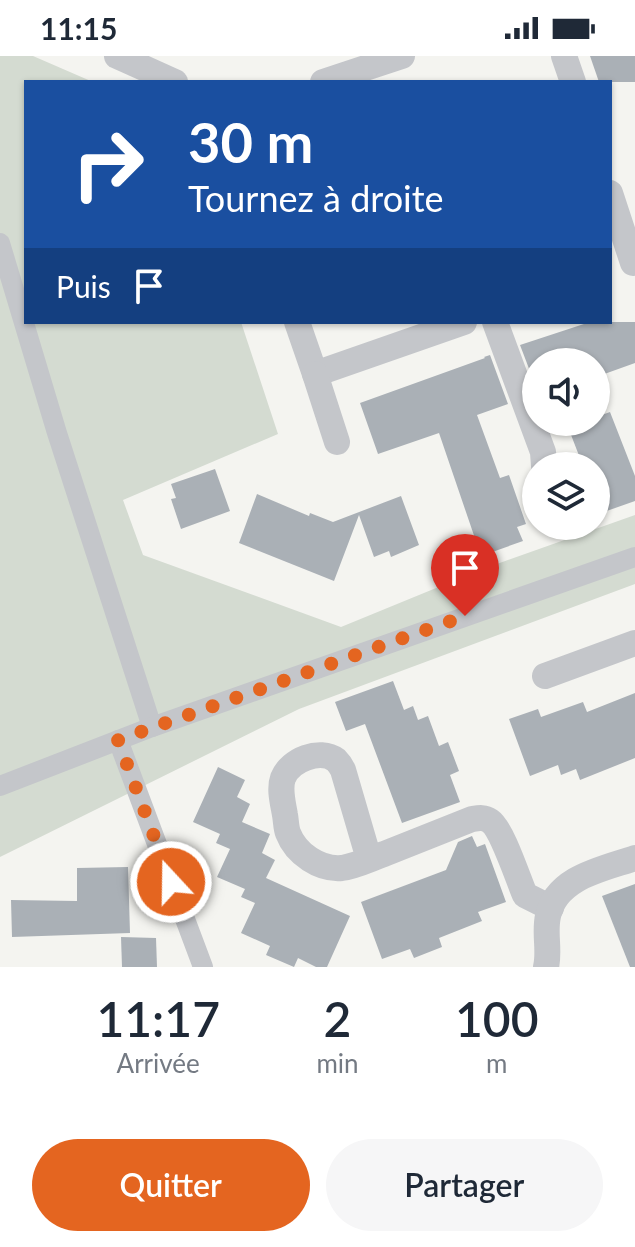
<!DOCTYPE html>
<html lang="fr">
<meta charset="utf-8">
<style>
:root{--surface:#fff;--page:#f6f6f7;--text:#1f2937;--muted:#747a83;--accent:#e46520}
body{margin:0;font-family:Lato,sans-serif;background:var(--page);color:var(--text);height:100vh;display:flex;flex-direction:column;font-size:30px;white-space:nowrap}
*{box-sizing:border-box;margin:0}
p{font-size:26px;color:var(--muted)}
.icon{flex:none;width:44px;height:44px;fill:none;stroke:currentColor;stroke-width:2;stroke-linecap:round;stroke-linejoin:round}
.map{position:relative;height:911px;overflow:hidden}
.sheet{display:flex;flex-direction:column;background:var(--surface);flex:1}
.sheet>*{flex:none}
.hud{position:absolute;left:24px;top:24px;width:588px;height:244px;border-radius:0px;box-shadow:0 2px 6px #0004;background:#1a4fa0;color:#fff;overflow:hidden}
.controls{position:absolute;left:522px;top:292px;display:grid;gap:16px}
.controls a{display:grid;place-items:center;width:88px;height:88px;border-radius:50%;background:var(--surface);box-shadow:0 2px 6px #0004;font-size:40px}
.pin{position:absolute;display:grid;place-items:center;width:68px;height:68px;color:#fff;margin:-82px -34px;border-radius:50% 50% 50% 0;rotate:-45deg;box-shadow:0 0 8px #0007}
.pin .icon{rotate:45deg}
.me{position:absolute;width:88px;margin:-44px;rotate:339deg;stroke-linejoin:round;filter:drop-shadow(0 0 6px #0008)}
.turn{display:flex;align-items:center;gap:28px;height:168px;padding:0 32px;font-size:36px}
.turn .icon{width:104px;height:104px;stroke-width:2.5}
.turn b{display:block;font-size:56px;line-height:68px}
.then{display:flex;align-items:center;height:76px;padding:0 32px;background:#0003;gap:16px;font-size:30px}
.eta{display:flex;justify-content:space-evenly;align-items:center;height:136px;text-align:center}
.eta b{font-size:48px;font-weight:600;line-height:56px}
.action{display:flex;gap:16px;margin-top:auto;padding:16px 32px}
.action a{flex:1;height:92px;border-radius:48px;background:var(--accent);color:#fff;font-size:32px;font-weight:600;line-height:92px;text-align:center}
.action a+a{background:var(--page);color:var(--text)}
.status{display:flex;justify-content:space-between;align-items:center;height:56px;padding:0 40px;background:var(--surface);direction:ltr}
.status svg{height:22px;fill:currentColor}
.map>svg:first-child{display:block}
.green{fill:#d4dbd1}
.building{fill:#aab0b6}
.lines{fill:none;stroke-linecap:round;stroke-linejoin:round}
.pedestrian{stroke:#c4c6ca;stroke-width:20}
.minor{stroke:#c4c6ca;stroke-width:26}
.route{stroke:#e46520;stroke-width:14;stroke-dasharray:0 25.2}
</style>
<div class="status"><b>11:15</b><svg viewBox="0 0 49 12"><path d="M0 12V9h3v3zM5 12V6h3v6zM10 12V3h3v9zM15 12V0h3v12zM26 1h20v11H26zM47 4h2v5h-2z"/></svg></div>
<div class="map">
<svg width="635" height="911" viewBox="0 0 635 911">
<rect width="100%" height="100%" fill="#f4f4f0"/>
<!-- green -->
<polygon class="green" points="0,0 33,0 93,26 26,26 26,266 241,266 278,378 123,444 143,499 341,571 480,514 635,459 635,528 299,653 0,801"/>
<!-- building -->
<g class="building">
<polygon points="590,0 635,0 635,26 599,26"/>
<polygon points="590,266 635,266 635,307 596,321 596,306 536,306 536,331 520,289"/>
<polygon points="490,299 508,348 477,359 500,422 509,419 526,468 517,471 523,485 481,500 439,377 378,398 360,347 485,302 484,301"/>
<polygon points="610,356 635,420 635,445 601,457 596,440 596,410 583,410 568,371 582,366 596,366 596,361"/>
<polygon points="215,413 230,455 181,473 171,443 176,442 171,428"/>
<polygon points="257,438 309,460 310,457 333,466 401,440 419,489 391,501 389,495 374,501 359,459 334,525 239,487"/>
<polygon points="393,625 404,654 413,650 418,664 428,660 439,690 448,686 459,715 450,719 460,746 402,767 365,668 346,675 335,646"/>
<polygon points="635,637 635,702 580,724 576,713 561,719 558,709 530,720 509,663 538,653 541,661 583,646 587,656"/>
<polygon points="218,711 245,724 237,741 250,748 242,766 270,778 262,797 275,804 266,822 350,860 327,911 316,911 298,902 294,911 266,899 270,890 241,877 255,847 241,841 245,833 217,821 230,793 216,787 220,778 193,766"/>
<polygon points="472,780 477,791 485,788 506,846 478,856 482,865 439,882 442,891 414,902 410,893 382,903 361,846 446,814 458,786"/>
<polygon points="128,811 130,877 12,881 11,844 77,845 77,812"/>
<polygon points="635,828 635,911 630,911 602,840"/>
<polygon points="121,881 156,882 157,911 122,911"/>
</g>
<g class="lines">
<!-- pedestrian -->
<g class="pedestrian">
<polyline points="0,187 57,377 152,671"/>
<polyline points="118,684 203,911"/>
<polyline points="0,730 152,671 635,501"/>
</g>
<!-- minor -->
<g class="minor">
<polyline points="117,0 175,26"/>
<polyline points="564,0 573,26"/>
<polyline points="323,26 402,0"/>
<polyline points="610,137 633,207"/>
<polyline points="297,266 315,318 464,266"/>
<polyline points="495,266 543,396 544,410"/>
<polyline points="315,318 337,386"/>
<polyline points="545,620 635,587"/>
<path d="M369 803 343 714C342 712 338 706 336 704 320 692 290 704 283 722 279 733 283 747 285 759 286 764 286 772 288 777 296 798 320 814 342 812 356 810 370 803 384 798L472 763C479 762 484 761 490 765 502 773 518 823 525 839L551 852"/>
<path d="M546 911C550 894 544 877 548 860 556 821 603 813 635 802"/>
</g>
</g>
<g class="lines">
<!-- route -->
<polyline class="route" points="171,826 118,684 465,560"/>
</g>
</svg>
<div class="controls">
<a><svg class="icon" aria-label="sound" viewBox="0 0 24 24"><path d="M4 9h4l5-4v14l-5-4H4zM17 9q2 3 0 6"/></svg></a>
<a><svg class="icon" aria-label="layers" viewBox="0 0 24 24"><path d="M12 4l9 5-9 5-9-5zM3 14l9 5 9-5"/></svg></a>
</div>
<div class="pin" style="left:465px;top:560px;background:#d93025"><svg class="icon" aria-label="arrive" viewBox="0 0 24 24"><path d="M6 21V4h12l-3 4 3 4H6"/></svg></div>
<svg class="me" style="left:171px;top:826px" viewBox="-20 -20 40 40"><circle r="17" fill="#e46520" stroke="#fff" stroke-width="3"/><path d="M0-11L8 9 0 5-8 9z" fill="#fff"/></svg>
<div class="hud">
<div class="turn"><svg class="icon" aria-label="right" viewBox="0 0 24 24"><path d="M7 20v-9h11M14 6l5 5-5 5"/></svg><div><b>30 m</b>Tournez à droite</div></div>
<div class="then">Puis<svg class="icon" aria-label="arrive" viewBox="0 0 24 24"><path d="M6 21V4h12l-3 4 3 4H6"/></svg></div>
</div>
</div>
<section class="sheet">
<div class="eta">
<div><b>11:17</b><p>Arrivée</p></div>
<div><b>2</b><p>min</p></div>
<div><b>100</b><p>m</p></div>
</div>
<div class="action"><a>Quitter</a><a>Partager</a></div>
</section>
